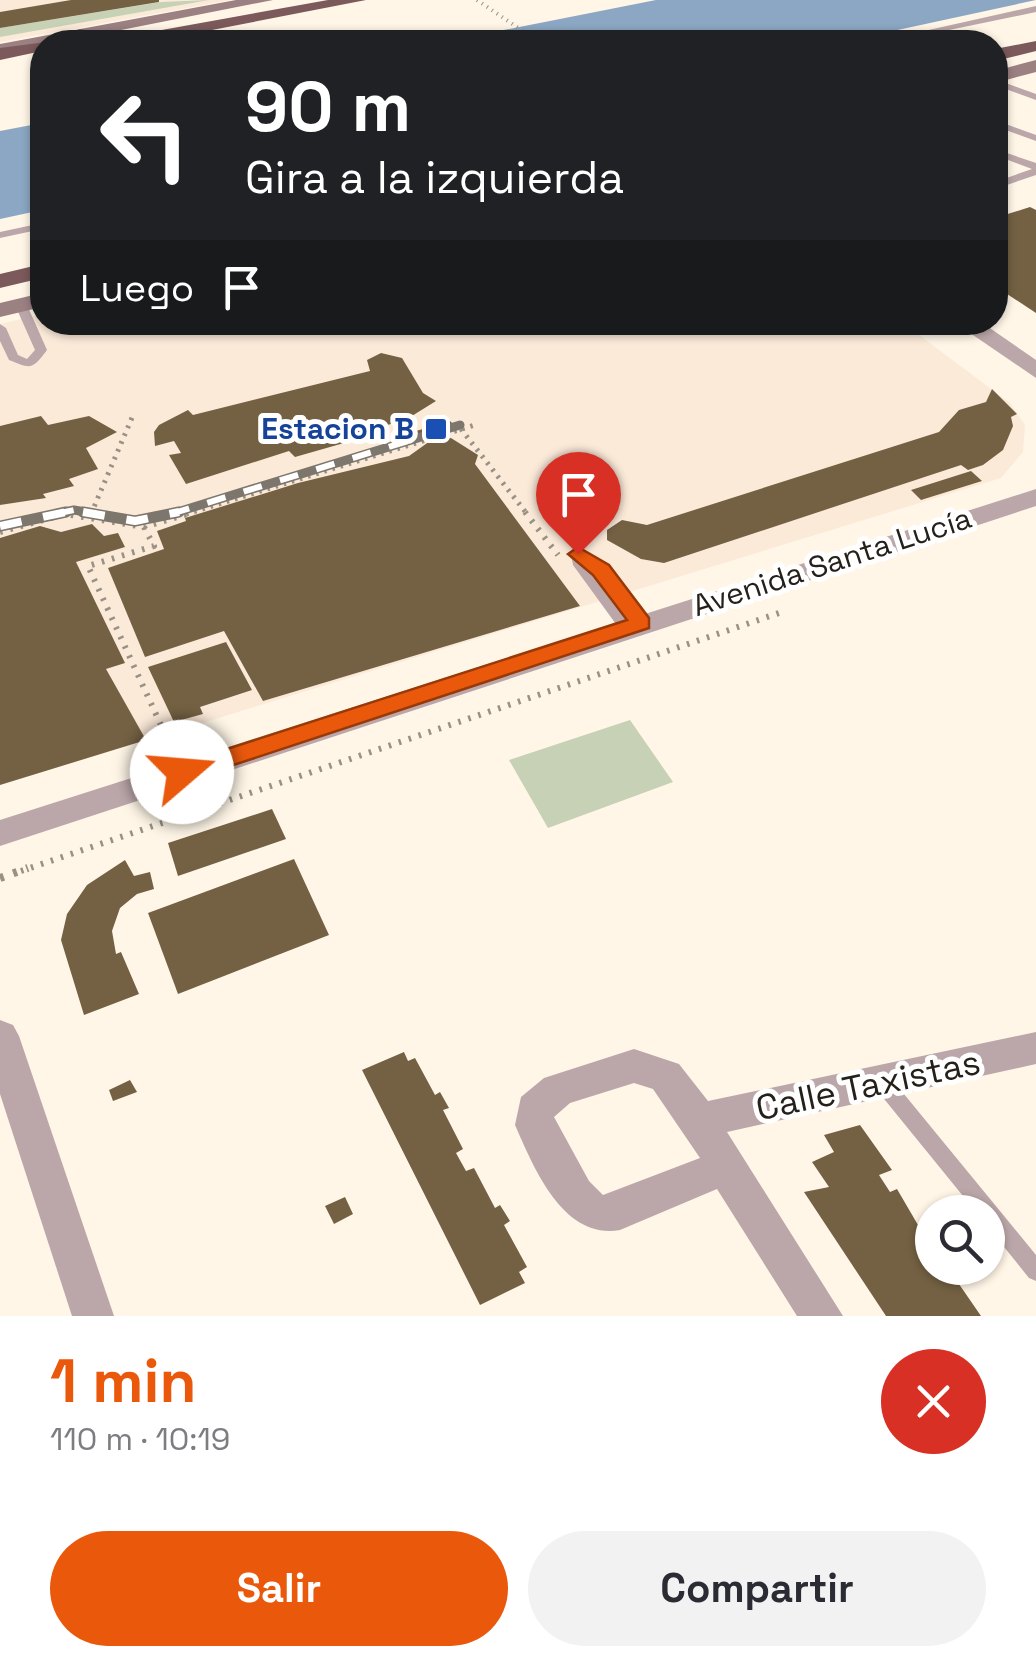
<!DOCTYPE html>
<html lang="es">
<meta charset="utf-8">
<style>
:root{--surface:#fff;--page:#f2f2f3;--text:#2b2b33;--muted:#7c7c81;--accent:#ea580c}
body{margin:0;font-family:"Space Grotesk",sans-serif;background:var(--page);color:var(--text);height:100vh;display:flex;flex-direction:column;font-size:38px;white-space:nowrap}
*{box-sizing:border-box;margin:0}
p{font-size:32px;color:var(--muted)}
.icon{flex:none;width:55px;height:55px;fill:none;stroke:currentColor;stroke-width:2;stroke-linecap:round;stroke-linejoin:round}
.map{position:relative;height:1316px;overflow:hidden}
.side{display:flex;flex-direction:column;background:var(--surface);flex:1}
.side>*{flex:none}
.hud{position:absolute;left:30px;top:30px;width:978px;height:305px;border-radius:40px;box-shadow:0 2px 8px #0004;background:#202124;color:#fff;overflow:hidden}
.buttons{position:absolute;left:915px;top:1195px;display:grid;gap:20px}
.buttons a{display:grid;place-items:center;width:90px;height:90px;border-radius:50%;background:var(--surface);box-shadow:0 2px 8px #0004;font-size:50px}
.pin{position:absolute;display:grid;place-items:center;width:85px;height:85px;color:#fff;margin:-102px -42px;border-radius:50% 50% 50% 0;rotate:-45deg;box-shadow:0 0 10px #0007}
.pin .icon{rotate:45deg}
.me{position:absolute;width:110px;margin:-55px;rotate:72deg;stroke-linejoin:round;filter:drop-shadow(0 0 8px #0008)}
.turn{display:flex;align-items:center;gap:35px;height:210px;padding:0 50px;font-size:45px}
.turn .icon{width:130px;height:130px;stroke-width:2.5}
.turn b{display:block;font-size:70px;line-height:85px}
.then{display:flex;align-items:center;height:95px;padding:0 50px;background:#0003;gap:20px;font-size:38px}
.round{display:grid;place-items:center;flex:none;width:105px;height:105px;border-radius:52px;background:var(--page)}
.head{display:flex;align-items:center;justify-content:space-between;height:170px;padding:0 50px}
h1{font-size:60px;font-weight:800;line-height:75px;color:var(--accent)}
.primary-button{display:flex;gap:20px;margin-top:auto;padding:20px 50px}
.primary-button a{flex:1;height:115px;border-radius:60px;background:var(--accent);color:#fff;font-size:40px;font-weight:800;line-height:115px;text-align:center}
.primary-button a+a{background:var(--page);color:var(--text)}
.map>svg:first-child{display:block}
.commercial{fill:#fcead9}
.green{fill:#c7d1b5}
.water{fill:#8ca7c3}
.building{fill:#746143}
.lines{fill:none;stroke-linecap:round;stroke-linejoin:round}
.path-far3{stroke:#989186;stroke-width:4;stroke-dasharray:1 5;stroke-linecap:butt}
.path-far2{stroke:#989186;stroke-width:5;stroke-dasharray:2.5 6;stroke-linecap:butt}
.path-far1{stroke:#989186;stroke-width:6;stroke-dasharray:2.5 8;stroke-linecap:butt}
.path{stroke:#989186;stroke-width:8;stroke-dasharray:4 10;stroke-linecap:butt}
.service{fill:#bba7a9;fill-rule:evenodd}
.minor{fill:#bba7a9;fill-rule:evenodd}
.tertiary{fill:#bba7a9;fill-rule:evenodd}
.secondary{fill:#9c8183;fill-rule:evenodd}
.trunk{fill:#7c5a5c;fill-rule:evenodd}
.rail-far1-casing{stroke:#7c766c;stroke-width:9}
.rail-casing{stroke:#7c766c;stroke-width:11}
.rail-far1{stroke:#fff;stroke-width:6;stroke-dasharray:19;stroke-linecap:butt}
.rail{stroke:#fff;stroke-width:8;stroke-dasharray:22;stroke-linecap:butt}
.route{fill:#ea580c;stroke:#983908;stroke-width:2.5}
.transit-dot{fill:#1a4fb4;stroke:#fff;stroke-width:4}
.labels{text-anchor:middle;stroke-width:10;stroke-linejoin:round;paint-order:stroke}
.transit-label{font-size:30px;font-weight:bold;fill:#164399;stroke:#fff;text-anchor:end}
.street-label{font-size:30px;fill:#25211a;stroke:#fff}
.near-street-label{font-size:35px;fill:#25211a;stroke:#fff}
</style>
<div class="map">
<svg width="1036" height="1316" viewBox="0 0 1036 1316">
<rect width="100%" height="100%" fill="#fff6e7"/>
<!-- commercial -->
<g class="commercial">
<polygon points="0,0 230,0 0,42"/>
<polygon points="42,314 42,322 903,323 1010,403 1025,425 1023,452 1001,478 0,785 0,324"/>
</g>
<!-- green -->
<g class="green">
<polygon points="209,0 0,37 0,28 161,2"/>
<polygon points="630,720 673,782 548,828 509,760"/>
</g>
<!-- water -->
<g class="water">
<polygon points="656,0 1036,0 842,42 443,42"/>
<polygon points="42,123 42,210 0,219 0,131"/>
</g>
<!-- building -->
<g class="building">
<polygon points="71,0 159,0 159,2 0,28 0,12"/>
<polygon points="1030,207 1036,210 1036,313 995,286 995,218"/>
<polygon points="381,353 402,358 423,393 436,401 407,419 349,437 351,441 295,457 289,451 186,484 169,455 181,453 174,441 155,446 154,432 159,425 188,410 193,415 370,371 367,360"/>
<polygon points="992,389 1017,414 1011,417 1013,426 1003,450 983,465 968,470 961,465 664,563 641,559 607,540 607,530 622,520 647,525 939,432 959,410 986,402"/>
<polygon points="41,416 48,425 89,416 117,432 86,448 98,469 69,479 74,486 43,494 46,498 0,505 0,426"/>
<polygon points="450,421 456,427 421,437 416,431"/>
<polygon points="451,438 478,455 475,464 580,606 263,701 224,631 145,657 108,568 164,549 157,531 186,521 185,518 298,483 409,456 430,441"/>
<polygon points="971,471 982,481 921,500 911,490"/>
<polygon points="92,524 104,536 118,533 125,547 76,562 125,663 106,669 146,740 0,785 0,538 40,526 61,532"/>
<polygon points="226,642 252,690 200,707 203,714 174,722 148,667"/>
<polygon points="272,809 286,839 178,876 168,843"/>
<polygon points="294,859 329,935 178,994 148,913"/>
<polygon points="125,860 134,876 150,872 154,889 137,894 120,908 112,931 116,954 121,952 139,994 84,1015 61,940 67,914 87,885"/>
<polygon points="404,1052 408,1061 415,1058 435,1095 440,1092 449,1108 443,1110 463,1149 456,1153 466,1171 474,1168 495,1208 500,1205 510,1221 504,1225 527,1267 519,1272 525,1283 480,1305 362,1070"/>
<polygon points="130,1080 137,1092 113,1101 109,1090"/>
<polygon points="860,1125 892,1170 879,1175 890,1192 897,1189 932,1249 926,1254 932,1268 941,1275 950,1271 981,1316 886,1316 804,1192 829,1187 812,1162 834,1152 824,1135"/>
<polygon points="345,1197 353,1214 334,1224 325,1206"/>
</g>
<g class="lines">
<!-- path-far3 -->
<polyline class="path-far3" points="477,0 539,42"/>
<!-- path-far2 -->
<g class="path-far2">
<polyline points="461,429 527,514"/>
<polyline points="91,514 134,413"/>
<polyline points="186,514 475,425"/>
</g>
<!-- path-far1 -->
<g class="path-far1">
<polyline points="525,512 558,555"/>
<polyline points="90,517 92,512"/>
<polyline points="144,527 154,546 88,566 171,747"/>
<polyline points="0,532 65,514 144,527 194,512"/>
<polyline points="21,871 779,613"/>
</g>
<!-- path -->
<polyline class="path" points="0,878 28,868"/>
<!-- service -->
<g class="service">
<polygon points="1036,6 1036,12 891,42 875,42"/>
<polygon points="995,79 1036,94 1036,100 995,85"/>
<polygon points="995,120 1036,135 1036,141 995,126"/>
<polygon points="995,149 1036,163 1036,175 995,189 995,182 1032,169 995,155"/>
<polygon points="42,223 42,229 0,238 0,232"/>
<path d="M21 302 27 305 47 350C32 370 31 369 9 360L0 341V324L6 328 18 355 27 359 35 350 15 305Z"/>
<polygon points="578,549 599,559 646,619 648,623 646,627 636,627 587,564 633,627 626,632 621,631 573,565 571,554"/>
<polygon points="883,1075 890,1077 1036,1255 1036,1281 1029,1278 988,1227 988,1212 976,1212 876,1089 873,1083 876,1077"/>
</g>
<!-- minor -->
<g class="minor">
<polygon points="1036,489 1036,506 0,846 0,820"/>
<polygon points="0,1020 13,1025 19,1036 114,1316 72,1316 0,1094"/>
<path d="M1036 1032V1064L727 1132 843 1316H797L717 1189 620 1230C563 1240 534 1168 515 1125L521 1097 544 1078 634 1049 679 1064 708 1101ZM634 1083 653 1089 700 1158 603 1195 589 1181 554 1117 570 1103Z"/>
</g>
<!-- tertiary -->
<polygon class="tertiary" points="954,322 981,322 1036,360 1036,378"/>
<!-- secondary -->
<g class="secondary">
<polygon points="236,0 273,0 0,54 0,44"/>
<polygon points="1036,60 1036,72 995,83 995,71"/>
<polygon points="42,293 42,307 0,317 0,303"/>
</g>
<!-- trunk -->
<g class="trunk">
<polygon points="328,0 366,0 150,42 114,42 123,37"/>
<polygon points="80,29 86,30 86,38 42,42 42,51 0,60 0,48 46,42"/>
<polygon points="1036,41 1036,51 995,61 995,49"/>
<polygon points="42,264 42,278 0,288 0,274"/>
</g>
<!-- rail-far1 casing -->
<g class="rail-far1-casing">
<g id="rail-far1">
<polyline points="55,514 74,510 97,514"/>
<polyline points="171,514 460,425"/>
</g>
</g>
<!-- rail casing -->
<g class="rail-casing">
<g id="rail">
<polyline points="83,512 135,521 179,512"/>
<polyline points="0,526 66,512"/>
</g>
</g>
<!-- rail-far1 -->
<use href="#rail-far1" class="rail-far1"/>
<!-- rail -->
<use href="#rail" class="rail"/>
</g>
<!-- route -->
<polygon class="route" points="578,547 609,565 649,618 649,628 191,779 174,779 170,772 174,766 627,620 593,575 568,554"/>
<!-- markers -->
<rect class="transit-dot" x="424" y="417" width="24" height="24" rx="5"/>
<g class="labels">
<!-- transit labels -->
<g class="transit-label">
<text x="414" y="439">Estacion B</text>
</g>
<!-- street labels -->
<g class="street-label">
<text transform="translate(832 562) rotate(-18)" y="10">Avenida Santa Lucía</text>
</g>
<!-- near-street labels -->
<g class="near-street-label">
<text transform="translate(868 1085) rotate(-12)" y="12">Calle Taxistas</text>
</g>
</g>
</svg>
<div class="buttons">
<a><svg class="icon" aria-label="search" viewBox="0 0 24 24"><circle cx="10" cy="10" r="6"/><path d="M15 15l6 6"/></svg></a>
</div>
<div class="pin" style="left:578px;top:554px;background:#d93025"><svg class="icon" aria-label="arrive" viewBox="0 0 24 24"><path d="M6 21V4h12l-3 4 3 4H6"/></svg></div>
<svg class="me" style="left:182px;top:772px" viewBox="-20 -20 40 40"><circle r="19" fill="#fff"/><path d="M0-13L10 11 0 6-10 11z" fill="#ea580c"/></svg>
<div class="hud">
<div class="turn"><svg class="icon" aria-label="left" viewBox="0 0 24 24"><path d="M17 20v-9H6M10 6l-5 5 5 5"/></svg><div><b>90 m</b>Gira a la izquierda</div></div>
<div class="then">Luego<svg class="icon" aria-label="arrive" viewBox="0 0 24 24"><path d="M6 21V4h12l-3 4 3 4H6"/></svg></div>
</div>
</div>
<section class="side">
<div class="head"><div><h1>1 min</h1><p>110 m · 10:19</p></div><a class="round" style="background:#d93025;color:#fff"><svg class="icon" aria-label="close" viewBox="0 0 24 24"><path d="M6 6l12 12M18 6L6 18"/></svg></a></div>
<div class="primary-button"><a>Salir</a><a>Compartir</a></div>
</section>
